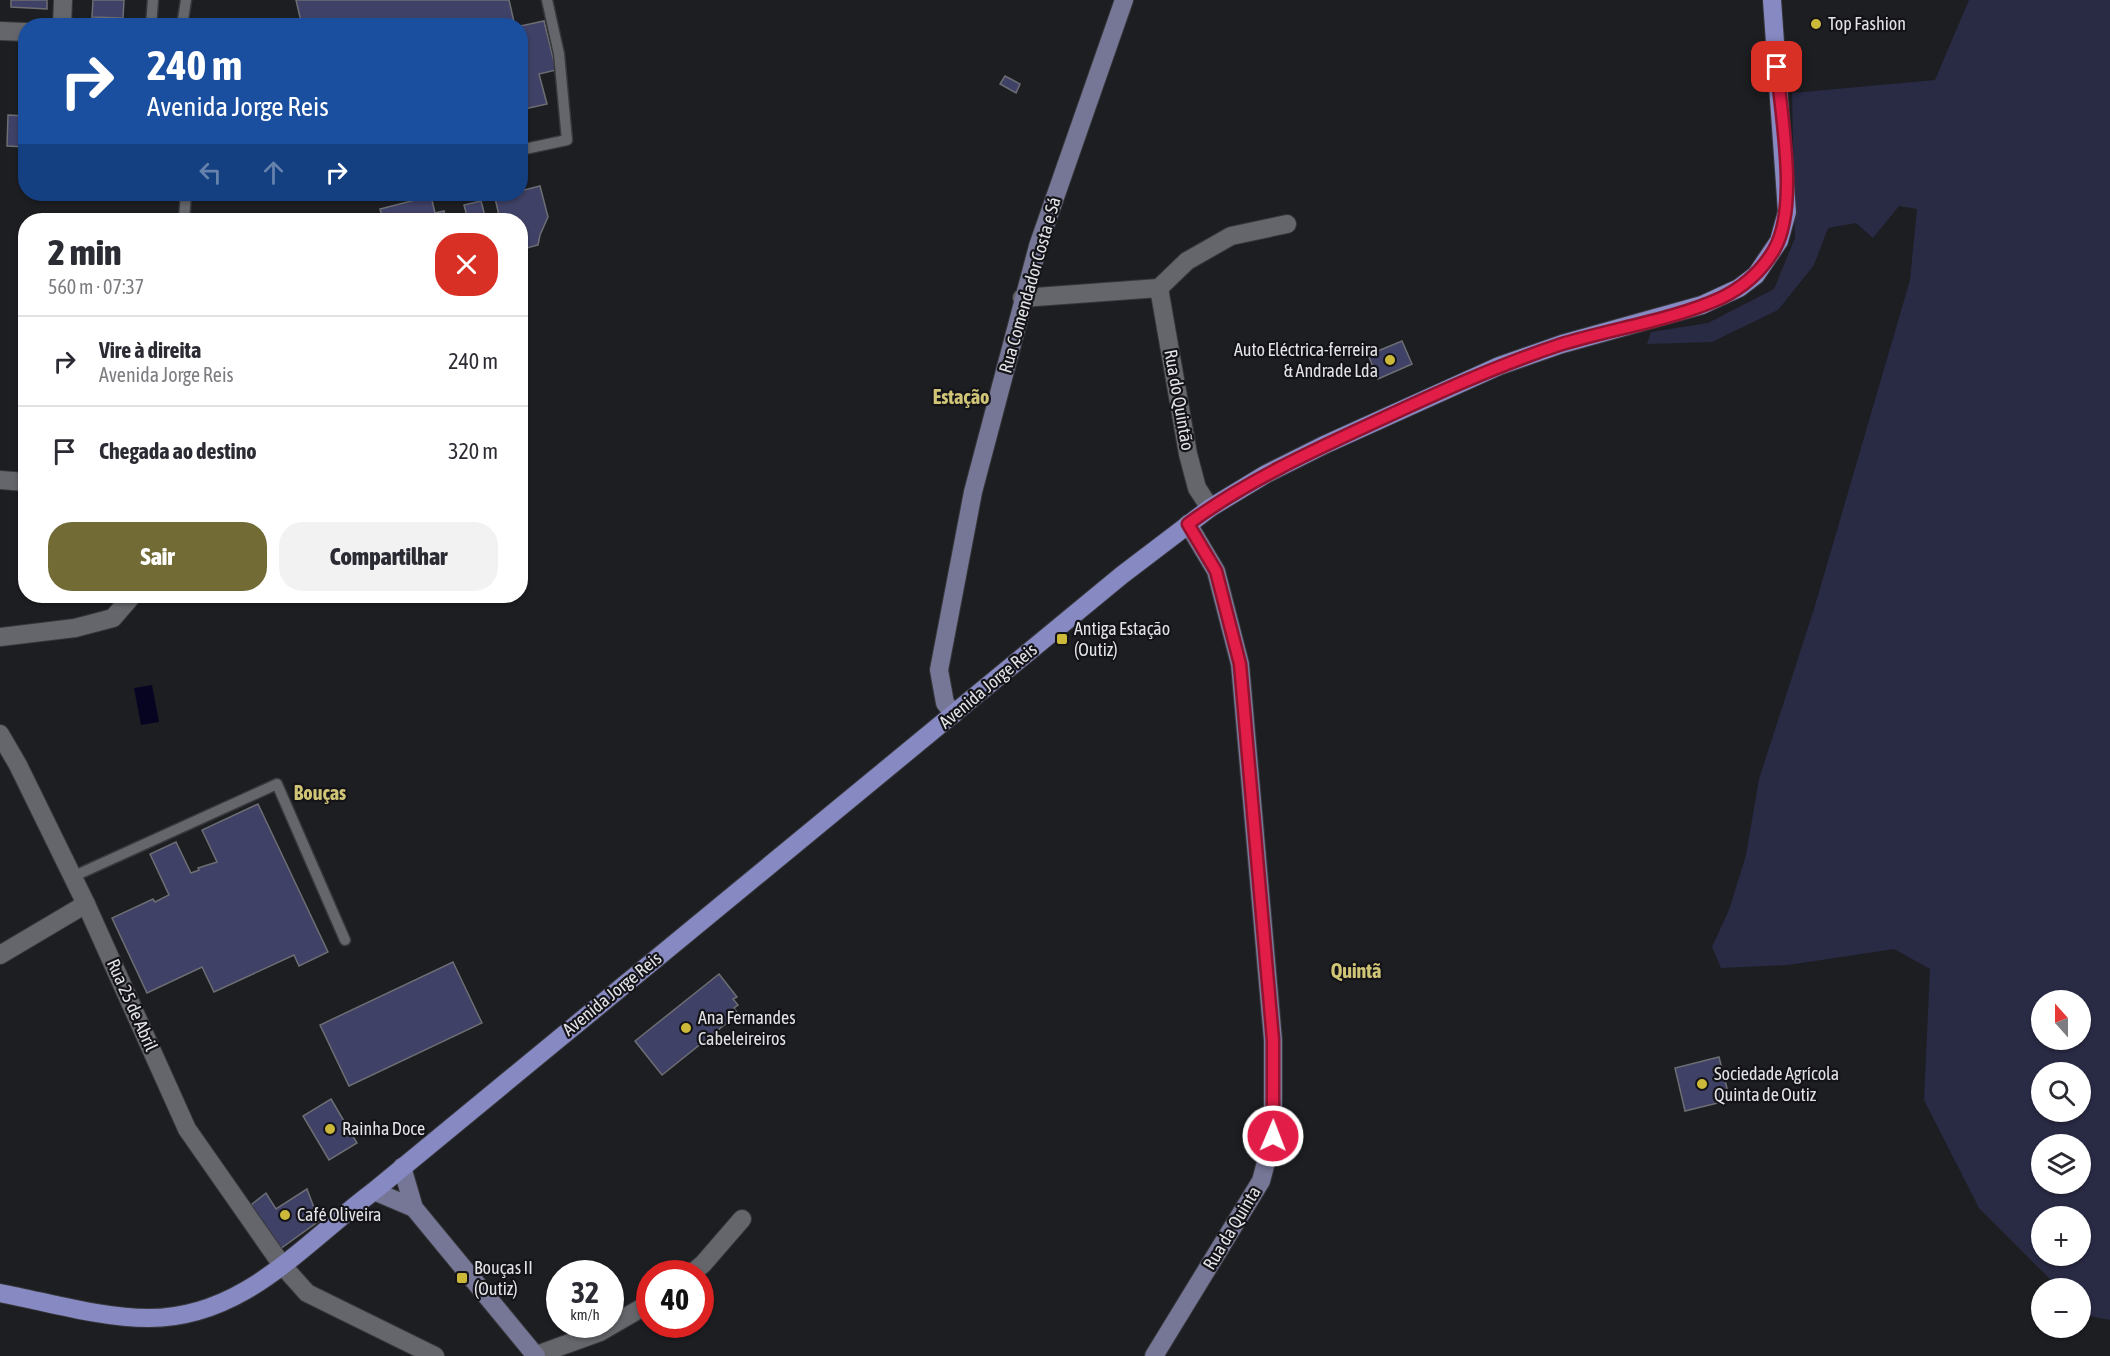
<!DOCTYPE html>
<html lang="pt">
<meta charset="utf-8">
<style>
:root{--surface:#fff;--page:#f2f2f3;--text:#2b2b33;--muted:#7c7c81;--line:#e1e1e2;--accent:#736b36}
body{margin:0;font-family:"Asap Condensed",sans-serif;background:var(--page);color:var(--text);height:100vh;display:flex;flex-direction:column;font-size:22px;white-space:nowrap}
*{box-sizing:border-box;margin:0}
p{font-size:20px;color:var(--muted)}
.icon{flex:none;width:33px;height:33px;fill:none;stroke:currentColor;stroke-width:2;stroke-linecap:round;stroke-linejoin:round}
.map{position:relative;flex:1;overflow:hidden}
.panel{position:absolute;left:18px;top:213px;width:510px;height:390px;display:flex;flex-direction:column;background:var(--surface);border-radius:24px;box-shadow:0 2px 4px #0004}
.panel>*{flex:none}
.hud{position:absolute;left:18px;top:18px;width:510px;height:183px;border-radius:24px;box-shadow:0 2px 4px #0004;background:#1a4fa0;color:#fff;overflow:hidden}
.needle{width:39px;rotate:339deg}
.buttons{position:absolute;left:2031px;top:990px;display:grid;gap:12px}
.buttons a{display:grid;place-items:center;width:60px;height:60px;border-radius:50%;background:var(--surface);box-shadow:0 2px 4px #0004;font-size:30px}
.speed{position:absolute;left:546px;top:1260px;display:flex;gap:12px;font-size:30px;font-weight:700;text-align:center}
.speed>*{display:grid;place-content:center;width:78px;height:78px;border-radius:50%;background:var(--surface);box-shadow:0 2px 4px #0004;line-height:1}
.speed small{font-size:15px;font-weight:400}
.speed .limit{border:9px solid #d22;background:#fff;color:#111}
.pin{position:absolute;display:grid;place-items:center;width:51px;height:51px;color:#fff;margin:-26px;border-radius:12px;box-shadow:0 3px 9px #0006}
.me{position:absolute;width:66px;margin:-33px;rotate:1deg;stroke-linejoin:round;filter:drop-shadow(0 0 4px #0008)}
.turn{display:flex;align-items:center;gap:21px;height:126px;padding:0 30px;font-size:27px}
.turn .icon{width:78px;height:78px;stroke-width:2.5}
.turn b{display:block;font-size:42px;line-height:51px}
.lanes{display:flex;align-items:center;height:57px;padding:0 30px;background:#0003;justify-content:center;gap:30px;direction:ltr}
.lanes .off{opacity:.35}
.round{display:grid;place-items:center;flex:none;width:63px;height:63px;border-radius:24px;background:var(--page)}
.summary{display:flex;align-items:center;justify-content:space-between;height:102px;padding:0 30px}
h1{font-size:36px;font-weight:800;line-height:45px}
.primary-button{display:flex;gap:12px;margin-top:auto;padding:12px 30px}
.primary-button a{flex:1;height:69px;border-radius:24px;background:var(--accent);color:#fff;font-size:24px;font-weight:800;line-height:69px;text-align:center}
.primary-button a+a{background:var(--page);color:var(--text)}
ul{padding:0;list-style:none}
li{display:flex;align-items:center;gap:18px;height:90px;padding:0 30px;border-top:2px solid var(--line)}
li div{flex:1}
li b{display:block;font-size:22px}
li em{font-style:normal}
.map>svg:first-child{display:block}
.green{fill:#292a44;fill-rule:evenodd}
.water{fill:#070422}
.building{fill:#3f4166;stroke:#6d6e73;stroke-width:1.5}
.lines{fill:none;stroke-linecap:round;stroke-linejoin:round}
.lane-casing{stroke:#37383b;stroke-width:13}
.street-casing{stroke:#37383b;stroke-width:20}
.secondary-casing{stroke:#37383b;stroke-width:20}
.primary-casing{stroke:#37383b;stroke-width:20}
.lane{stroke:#65666b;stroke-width:10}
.street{stroke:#65666b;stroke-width:18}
.secondary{stroke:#767797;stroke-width:18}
.primary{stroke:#8789c3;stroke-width:18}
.route-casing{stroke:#92132f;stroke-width:15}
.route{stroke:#e11d48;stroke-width:10}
.poi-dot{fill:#ccb939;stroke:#141418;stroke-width:2}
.labels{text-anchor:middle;stroke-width:4.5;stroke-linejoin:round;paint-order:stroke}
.poi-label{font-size:18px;fill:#e2e3e6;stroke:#141418;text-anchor:start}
.street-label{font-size:18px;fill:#e2e3e6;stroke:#141418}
.neighbourhood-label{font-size:20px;font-weight:bold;fill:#d0c476;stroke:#141418}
</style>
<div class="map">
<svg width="2110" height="1356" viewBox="0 0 2110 1356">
<rect width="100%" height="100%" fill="#1d1e22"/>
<!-- green -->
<path class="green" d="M1969 0H2110V1320L2085 1315 2081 1310 2080 1288H2059L1979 1208 1924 1100 1930 969 1894 949 1788 965 1721 968 1712 947 1729 910 1746 855 1759 779 1814 609 1910 280 1917 209 1899 206 1873 238 1856 223 1828 228 1814 265 1778 310 1712 342 1647 344 1651 332 1708 323 1774 289 1795 238 1792 93 1935 80ZM2042 1000H2080V1040H2042ZM2042 1072H2080V1112H2042ZM2042 1144H2080V1184H2042ZM2042 1216H2080V1256H2042Z"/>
<!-- water -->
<polygon class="water" points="152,685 159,722 141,725 134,688"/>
<!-- building -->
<g class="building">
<polygon points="11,0 47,0 47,9 11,7"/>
<polygon points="93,0 124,0 123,18 92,17"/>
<polygon points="296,0 509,0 515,26 302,26"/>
<polygon points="544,21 556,70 539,74 547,104 520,110 520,26"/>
<polygon points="1005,76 1020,84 1016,93 1000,84"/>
<polygon points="8,115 26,116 26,147 7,146"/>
<polygon points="540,186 548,217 540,235 538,245 520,250 520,220 500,220 495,198 520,194 520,191"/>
<polygon points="431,196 435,213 444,211 446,219 425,220 424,216 408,220 383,220 380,209"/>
<polygon points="481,201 486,220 468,220 464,205"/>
<polygon points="1402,341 1412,364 1378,379 1368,355"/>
<polygon points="258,804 328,952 299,966 294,955 214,992 202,967 147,993 112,918 153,899 155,902 169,895 150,854 176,842 191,873 199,870 198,868 217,862 202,830"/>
<polygon points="453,962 482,1023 349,1086 320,1025"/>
<polygon points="719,974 737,997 733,999 738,1005 734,1008 738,1014 662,1075 635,1041"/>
<polygon points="1719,1057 1730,1100 1685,1111 1675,1068"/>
<polygon points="331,1099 357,1143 329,1160 303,1116"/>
<polygon points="307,1189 319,1221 280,1249 255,1221 252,1204 266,1193 276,1209"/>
</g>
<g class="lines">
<!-- lane casing -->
<g class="lane-casing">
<g id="lane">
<polyline points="151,26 153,0"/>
<polyline points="182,26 186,0"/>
<polyline points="520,150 567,140 559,54 547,0"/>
<polyline points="184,220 186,194"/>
<polyline points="72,877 277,784 345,940"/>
</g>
</g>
<!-- street casing -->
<g class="street-casing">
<g id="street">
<polyline points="62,26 63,0"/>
<polyline points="0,31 26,32"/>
<polyline points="1159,288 1187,261 1231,236 1287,224"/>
<polyline points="1022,298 1159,288 1188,454 1197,488 1210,508"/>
<polyline points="0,480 26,482"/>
<polyline points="0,637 75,628 113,618 132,596"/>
<polyline points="0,734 18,765 86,904 187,1129 282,1265 307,1293 435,1356"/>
<polyline points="0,955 86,904"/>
<polyline points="691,1274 703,1264 742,1219"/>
<polyline points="534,1356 600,1332 650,1303"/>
</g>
</g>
<!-- secondary casing -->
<g class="secondary-casing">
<g id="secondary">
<polyline points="954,714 945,703 939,670 973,492 1038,246 1124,0"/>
<polyline points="402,1167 414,1208 536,1356"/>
<polyline points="374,1191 414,1208"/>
<polyline points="1154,1356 1261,1181 1273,1136 1273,1040 1240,664 1216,571 1188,524"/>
</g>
</g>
<!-- primary casing -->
<g class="primary-casing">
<path id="primary" d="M0 1293C48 1302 100 1318 149 1318 244 1318 303 1244 374 1191L1122 575 1210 508 1266 474 1324 445 1499 366 1562 344 1702 305 1739 288 1756 275 1779 241 1787 212 1772 0"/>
</g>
<!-- lane -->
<use href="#lane" class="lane"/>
<!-- street -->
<use href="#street" class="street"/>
<!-- secondary -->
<use href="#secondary" class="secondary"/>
<!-- primary -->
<use href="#primary" class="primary"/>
</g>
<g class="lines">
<!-- route casing -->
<g class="route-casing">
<path id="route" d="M1273 1136V1040L1240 664 1216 571 1188 524C1245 482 1310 452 1375 422 1435 394 1496 366 1559 345 1610 329 1673 320 1721 298 1744 287 1761 272 1774 250 1799 207 1781 118 1777 67"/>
</g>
<!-- route -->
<use href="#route" class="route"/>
</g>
<!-- markers -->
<g class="poi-dot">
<circle cx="1816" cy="24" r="6"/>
<circle cx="1390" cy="360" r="6"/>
<rect x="1056" y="633" width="12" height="12" rx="3"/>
<circle cx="686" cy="1028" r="6"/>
<circle cx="1702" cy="1084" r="6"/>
<circle cx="330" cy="1129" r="6"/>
<circle cx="285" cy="1215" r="6"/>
<rect x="456" y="1272" width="12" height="12" rx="3"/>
</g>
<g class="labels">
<!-- poi labels -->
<g class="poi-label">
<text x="1828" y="30">Top Fashion</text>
<text x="1378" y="356" text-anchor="end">Auto Eléctrica-ferreira<tspan x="1378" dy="21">&amp; Andrade Lda</tspan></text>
<text x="1074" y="635">Antiga Estação<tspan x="1074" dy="21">(Outiz)</tspan></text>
<text x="698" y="1024">Ana Fernandes<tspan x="698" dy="21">Cabeleireiros</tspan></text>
<text x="1714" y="1080">Sociedade Agrícola<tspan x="1714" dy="21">Quinta de Outiz</tspan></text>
<text x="342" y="1135">Rainha Doce</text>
<text x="297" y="1221">Café Oliveira</text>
<text x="474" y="1274">Bouças II<tspan x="474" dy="21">(Outiz)</tspan></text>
</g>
<!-- street labels -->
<g class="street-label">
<text transform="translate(1030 285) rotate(-74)" y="6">Rua Comendador Costa e Sá</text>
<text transform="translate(1179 400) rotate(80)" y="6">Rua do Quintão</text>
<text transform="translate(988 686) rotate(-40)" y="6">Avenida Jorge Reis</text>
<text transform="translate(612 994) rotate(-39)" y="6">Avenida Jorge Reis</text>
<text transform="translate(132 1005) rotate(66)" y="6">Rua 25 de Abril</text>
<text transform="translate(1232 1228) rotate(-59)" y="6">Rua da Quinta</text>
</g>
<!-- neighbourhood labels -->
<g class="neighbourhood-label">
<text x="961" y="404">Estação</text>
<text x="320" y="800">Bouças</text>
<text x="1356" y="978">Quintã</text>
</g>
</g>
</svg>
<div class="buttons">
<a><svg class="needle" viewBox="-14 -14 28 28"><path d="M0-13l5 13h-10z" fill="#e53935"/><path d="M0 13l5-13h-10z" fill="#7c7c81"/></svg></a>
<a><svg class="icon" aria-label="search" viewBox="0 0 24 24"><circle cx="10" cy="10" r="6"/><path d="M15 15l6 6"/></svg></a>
<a><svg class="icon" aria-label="layers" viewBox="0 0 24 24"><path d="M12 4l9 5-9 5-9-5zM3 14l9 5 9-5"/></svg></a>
<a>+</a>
<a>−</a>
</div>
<div class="speed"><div>32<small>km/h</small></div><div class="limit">40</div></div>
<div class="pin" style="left:1777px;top:67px;background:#d93025"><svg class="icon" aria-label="arrive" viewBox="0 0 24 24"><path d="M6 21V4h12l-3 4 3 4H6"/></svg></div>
<svg class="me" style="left:1273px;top:1136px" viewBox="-20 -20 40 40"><circle r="17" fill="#e11d48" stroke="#fff" stroke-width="3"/><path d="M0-11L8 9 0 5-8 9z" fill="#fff"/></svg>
<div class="hud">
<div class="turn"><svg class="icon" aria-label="right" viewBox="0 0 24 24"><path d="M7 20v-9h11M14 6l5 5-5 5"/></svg><div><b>240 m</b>Avenida Jorge Reis</div></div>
<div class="lanes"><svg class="icon off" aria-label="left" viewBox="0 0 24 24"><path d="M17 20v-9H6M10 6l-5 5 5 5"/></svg><svg class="icon off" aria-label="ahead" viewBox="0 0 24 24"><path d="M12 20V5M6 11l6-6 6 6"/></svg><svg class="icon" aria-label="right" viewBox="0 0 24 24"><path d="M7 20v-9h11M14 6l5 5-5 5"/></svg></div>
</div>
<section class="panel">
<div class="summary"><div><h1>2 min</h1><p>560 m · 07:37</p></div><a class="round" style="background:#d93025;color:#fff"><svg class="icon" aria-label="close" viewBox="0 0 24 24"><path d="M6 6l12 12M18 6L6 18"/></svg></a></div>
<ul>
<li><svg class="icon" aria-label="right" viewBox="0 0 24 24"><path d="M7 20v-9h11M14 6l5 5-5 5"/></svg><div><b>Vire à direita</b><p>Avenida Jorge Reis</p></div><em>240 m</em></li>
<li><svg class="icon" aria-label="arrive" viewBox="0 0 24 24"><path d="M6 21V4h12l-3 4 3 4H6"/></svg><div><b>Chegada ao destino</b></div><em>320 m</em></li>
</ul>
<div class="primary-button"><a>Sair</a><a>Compartilhar</a></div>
</section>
</div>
